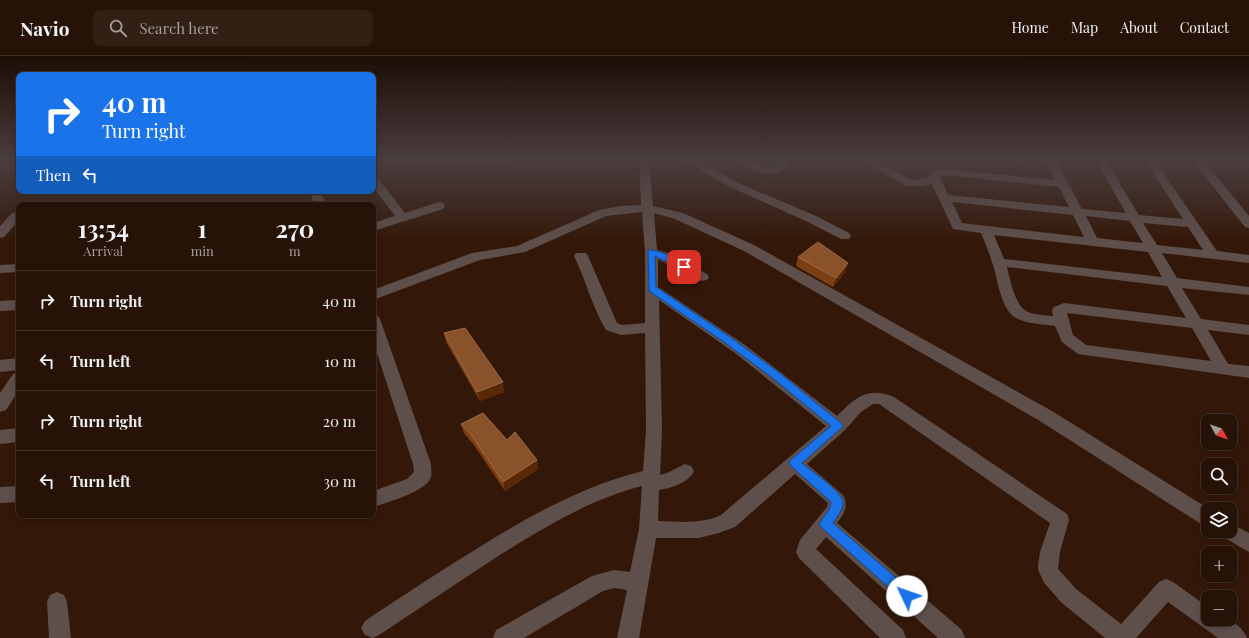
<!DOCTYPE html>
<meta charset="utf-8">
<style>
:root{--surface:#261207;--page:#322015;--text:#f1f3f6;--muted:#a49e9b;--line:#423228}
body{margin:0;font-family:"Playfair Display",serif;background:var(--page);color:var(--text);height:100vh;display:flex;flex-direction:column;font-size:15px;white-space:nowrap}
*{box-sizing:border-box;margin:0}
p{font-size:13px;color:var(--muted)}
.icon{flex:none;width:22px;height:22px;fill:none;stroke:currentColor;stroke-width:2;stroke-linecap:round;stroke-linejoin:round}
.map{position:relative;flex:1;overflow:hidden}
.side{position:absolute;left:16px;top:146px;width:360px;height:316px;display:flex;flex-direction:column;background:var(--surface);border-radius:8px;box-shadow:0 2px 6px #0003,0 0 0 1px var(--line)}
.side>*{flex:none}
.hud{position:absolute;left:16px;top:16px;width:360px;height:122px;border-radius:8px;box-shadow:0 2px 6px #0003,0 0 0 1px var(--line);background:#1a73e8;color:#fff;overflow:hidden}
.needle{width:26px;rotate:130deg}
.fabs{position:absolute;left:1201px;top:358px;display:grid;gap:8px}
.fabs a{display:grid;place-items:center;width:36px;height:36px;border-radius:8px;background:var(--surface);box-shadow:0 2px 6px #0003,0 0 0 1px var(--line);font-size:20px}
.pin{position:absolute;display:grid;place-items:center;width:34px;height:34px;color:#fff;margin:-17px;border-radius:8px;box-shadow:0 2px 6px #0006}
.me{position:absolute;width:44px;margin:-22px;rotate:312deg;stroke-linejoin:round;filter:drop-shadow(0 0 3px #0008)}
.turn{display:flex;align-items:center;gap:14px;height:84px;padding:0 20px;font-size:18px}
.turn .icon{width:52px;height:52px;stroke-width:2.5}
.turn b{display:block;font-size:28px;line-height:34px}
.then{display:flex;align-items:center;height:38px;padding:0 20px;background:#0003;gap:8px;font-size:15px}
.eta{display:flex;justify-content:space-evenly;align-items:center;height:68px;text-align:center}
.eta b{font-size:24px;font-weight:700;line-height:28px}
ul{padding:0;list-style:none}
li{display:flex;align-items:center;gap:12px;height:60px;padding:0 20px;border-top:1px solid var(--line)}
li div{flex:1}
li b{display:block;font-size:15px}
li em{font-style:normal}
header{display:flex;align-items:center;gap:24px;box-sizing:border-box;height:56px;padding:0 20px;background:var(--surface);border-bottom:1px solid var(--line)}
header strong{font-size:19px}
nav{display:flex;gap:22px;margin-inline-start:auto;font-size:14px}
.search{width:280px;height:36px;background:var(--page);display:flex;align-items:center;gap:10px;box-sizing:border-box;padding:0 14px;border-radius:8px;color:var(--muted);font-size:15px}
.map>svg:first-child{display:block}
.lines{fill:none;stroke-linecap:round;stroke-linejoin:round}
.minor{fill:#5e4f4b;fill-rule:evenodd}
.wall{fill:#7c3f13}
.shaded-wall{fill:#592805}
.building{fill:#8a522a;stroke:#9c6a47}
.route{fill:#1a73e8;stroke:#114b97}
</style>
<header>
<strong>Navio</strong>
<div class="search"><svg class="icon" aria-label="search" viewBox="0 0 24 24"><circle cx="10" cy="10" r="6"/><path d="M15 15l6 6"/></svg>Search here</div>
<nav><a>Home</a><a>Map</a><a>About</a><a>Contact</a></nav>
</header>
<div class="map">
<svg width="1249" height="582" viewBox="0 0 1249 582">
<rect width="100%" height="100%" fill="#331809"/>
<g class="lines">
<!-- minor -->
<g class="minor">
<path d="M639 105H649L653 150 683 157 754 189 1052 355 1209 453H1208V470L1201 468 1040 365 744 195 675 163 654 157 657 194 671 198 707 218 709 221 707 224 702 225 697 224 658 203V231L745 289 837 360C855 342 867 330 894 341L1067 458 1069 464 1060 496 1058 513 1076 533 1121 568 1159 526 1166 523 1173 526 1208 551V563C1225 563 1239 564 1247 582H1218L1168 546 1136 582H1105L1062 547 1045 528 1038 514V509L1040 496 1050 467 879 348H873L861 356 844 375 807 408 843 439C849 450 844 458 837 467L962 574 965 582H938L826 481 816 493 903 574 906 582H880L799 502 796 496 800 484 827 451 828 447 795 418 735 471 719 477 699 482H656L639 582H617L627 534 614 532 603 535 524 582H493L496 574 592 520 614 514 630 516 639 473 642 430C591 443 547 470 503 497 461 524 420 552 379 579L373 582 365 579 361 572 365 565C405 538 445 512 486 487 535 457 586 429 643 415L646 374 645 277 621 279 606 274C592 251 586 224 574 200L576 197H586L588 200 617 267 622 269 645 267V196L642 156 606 160 525 196 480 204 373 244V234L472 197 517 190 599 154 620 150 641 149ZM659 244 735 297 826 370 721 459C702 468 679 466 658 465L659 434C672 432 688 427 694 415L691 410 685 408 667 417 660 419 662 374Z"/>
<polygon points="687,105 700,105 736,126 816,160 849,177 851,180 849,183 841,183 808,166 728,130 688,107"/>
<path d="M737 105H751L768 112 780 105H792C776 127 758 116 738 107Z"/>
<path d="M865 105H878L912 124 929 121C930 114 938 114 944 113L1055 124 1046 105H1056L1082 153 1126 157 1096 105H1106L1139 159 1183 163 1145 105H1155L1217 195 1249 199V207L1162 197 1177 222 1249 231V239L1182 232 1201 263 1249 269V279L1208 274 1228 308 1249 310V322L1078 298 1062 286 1055 270C1043 268 1027 268 1016 262 1000 253 998 222 992 206 989 196 985 187 981 177L953 173 932 128 922 130H906L866 107ZM944 119 1059 131 1069 151 948 139 940 121ZM952 146 1073 159 1084 181 962 167ZM1086 160 1130 165 1143 187 1097 182ZM1143 167 1188 171 1203 194 1157 189ZM994 179 1148 196 1162 221 1004 203ZM1007 211 1167 230 1186 262 1064 247 1054 251 1052 254 1053 260C1045 259 1036 259 1028 256 1015 251 1010 223 1007 211ZM1067 257 1192 272 1211 305 1086 289 1073 279Z"/>
<polygon points="1193,105 1204,105 1249,160 1249,172 1245,171"/>
<polygon points="373,120 377,121 405,157 439,146 443,147 445,150 443,153 373,175 373,167 395,160 373,131"/>
<polygon points="317,137 321,139 328,149 316,149 311,141 313,139"/>
<polygon points="16,156 19,157 19,164 4,181 0,182 0,170 12,157"/>
<polygon points="19,208 19,216 0,217 0,209"/>
<polygon points="19,244 19,254 0,255 0,245"/>
<path d="M373 258 378 260 380 263 431 408C431 412 432 417 431 421 426 436 388 446 373 451V435L407 423 414 416 413 408 373 285Z"/>
<polygon points="19,302 19,314 0,316 0,304"/>
<polygon points="19,316 19,334 6,354 0,356 0,337 13,318"/>
<polygon points="19,372 19,386 0,388 0,374"/>
<polygon points="19,430 19,446 0,447 0,431"/>
<polygon points="1230,467 1249,477 1249,496 1223,481 1221,475 1230,475"/>
<polygon points="57,536 64,539 67,546 71,582 49,582 47,546 50,539"/>
</g>
</g>
<!-- wall -->
<g class="wall">
<polygon points="798,201 845,216 833,231 796,210"/>
<polygon points="444,277 504,336 480,345 446,286"/>
<polygon points="461,368 507,384 537,404 538,413 505,435 474,389 464,377"/>
</g>
<!-- shaded-wall -->
<g class="shaded-wall">
<polygon points="848,207 845,216 833,231 836,222"/>
<polygon points="503,326 504,336 480,345 477,336"/>
<polygon points="537,404 538,413 505,435 503,426"/>
</g>
<!-- building -->
<g class="building">
<polygon points="818,186 848,207 836,222 798,201"/>
<polygon points="465,272 503,326 477,336 444,277"/>
<polygon points="483,357 507,384 515,376 537,404 503,426 472,380 461,368"/>
</g>
<!-- sky -->
<linearGradient id="sky" x2="0" y2="1"><stop stop-color="#1c0d05"/><stop offset="0.56" stop-color="#4a3d3e"/><stop offset="1" stop-color="#4a3d3e" stop-opacity="0"/></linearGradient>
<rect width="1249" height="186" fill="url(#sky)"/>
<!-- route -->
<path class="route" d="M648 194C658 193 681 204 688 211L684 214 681 213 655 200 656 231 730 281 777 315 841 367 843 370 841 372 802 407C810 414 841 435 843 445 844 453 837 461 833 467L911 535 913 540 911 544 907 546 903 544 821 471 819 468 830 452 831 446 791 410 789 407 791 404 831 370 770 320 724 286 649 235Z"/>
</svg>
<div class="fabs">
<a><svg class="needle" viewBox="-14 -14 28 28"><path d="M0-13l5 13h-10z" fill="#e53935"/><path d="M0 13l5-13h-10z" fill="#a49e9b"/></svg></a>
<a><svg class="icon" aria-label="search" viewBox="0 0 24 24"><circle cx="10" cy="10" r="6"/><path d="M15 15l6 6"/></svg></a>
<a><svg class="icon" aria-label="layers" viewBox="0 0 24 24"><path d="M12 4l9 5-9 5-9-5zM3 14l9 5 9-5"/></svg></a>
<a>+</a>
<a>−</a>
</div>
<div class="pin" style="left:684px;top:211px;background:#d93025"><svg class="icon" aria-label="arrive" viewBox="0 0 24 24"><path d="M6 21V4h12l-3 4 3 4H6"/></svg></div>
<svg class="me" style="left:907px;top:540px" viewBox="-20 -20 40 40"><circle r="19" fill="#fff"/><path d="M0-13L10 11 0 6-10 11z" fill="#1a73e8"/></svg>
<div class="hud">
<div class="turn"><svg class="icon" aria-label="right" viewBox="0 0 24 24"><path d="M7 20v-9h11M14 6l5 5-5 5"/></svg><div><b>40 m</b>Turn right</div></div>
<div class="then">Then<svg class="icon" aria-label="left" viewBox="0 0 24 24"><path d="M17 20v-9H6M10 6l-5 5 5 5"/></svg></div>
</div>
<section class="side">
<div class="eta">
<div><b>13:54</b><p>Arrival</p></div>
<div><b>1</b><p>min</p></div>
<div><b>270</b><p>m</p></div>
</div>
<ul>
<li><svg class="icon" aria-label="right" viewBox="0 0 24 24"><path d="M7 20v-9h11M14 6l5 5-5 5"/></svg><div><b>Turn right</b></div><em>40 m</em></li>
<li><svg class="icon" aria-label="left" viewBox="0 0 24 24"><path d="M17 20v-9H6M10 6l-5 5 5 5"/></svg><div><b>Turn left</b></div><em>10 m</em></li>
<li><svg class="icon" aria-label="right" viewBox="0 0 24 24"><path d="M7 20v-9h11M14 6l5 5-5 5"/></svg><div><b>Turn right</b></div><em>20 m</em></li>
<li><svg class="icon" aria-label="left" viewBox="0 0 24 24"><path d="M17 20v-9H6M10 6l-5 5 5 5"/></svg><div><b>Turn left</b></div><em>30 m</em></li>
</ul>
</section>
</div>
